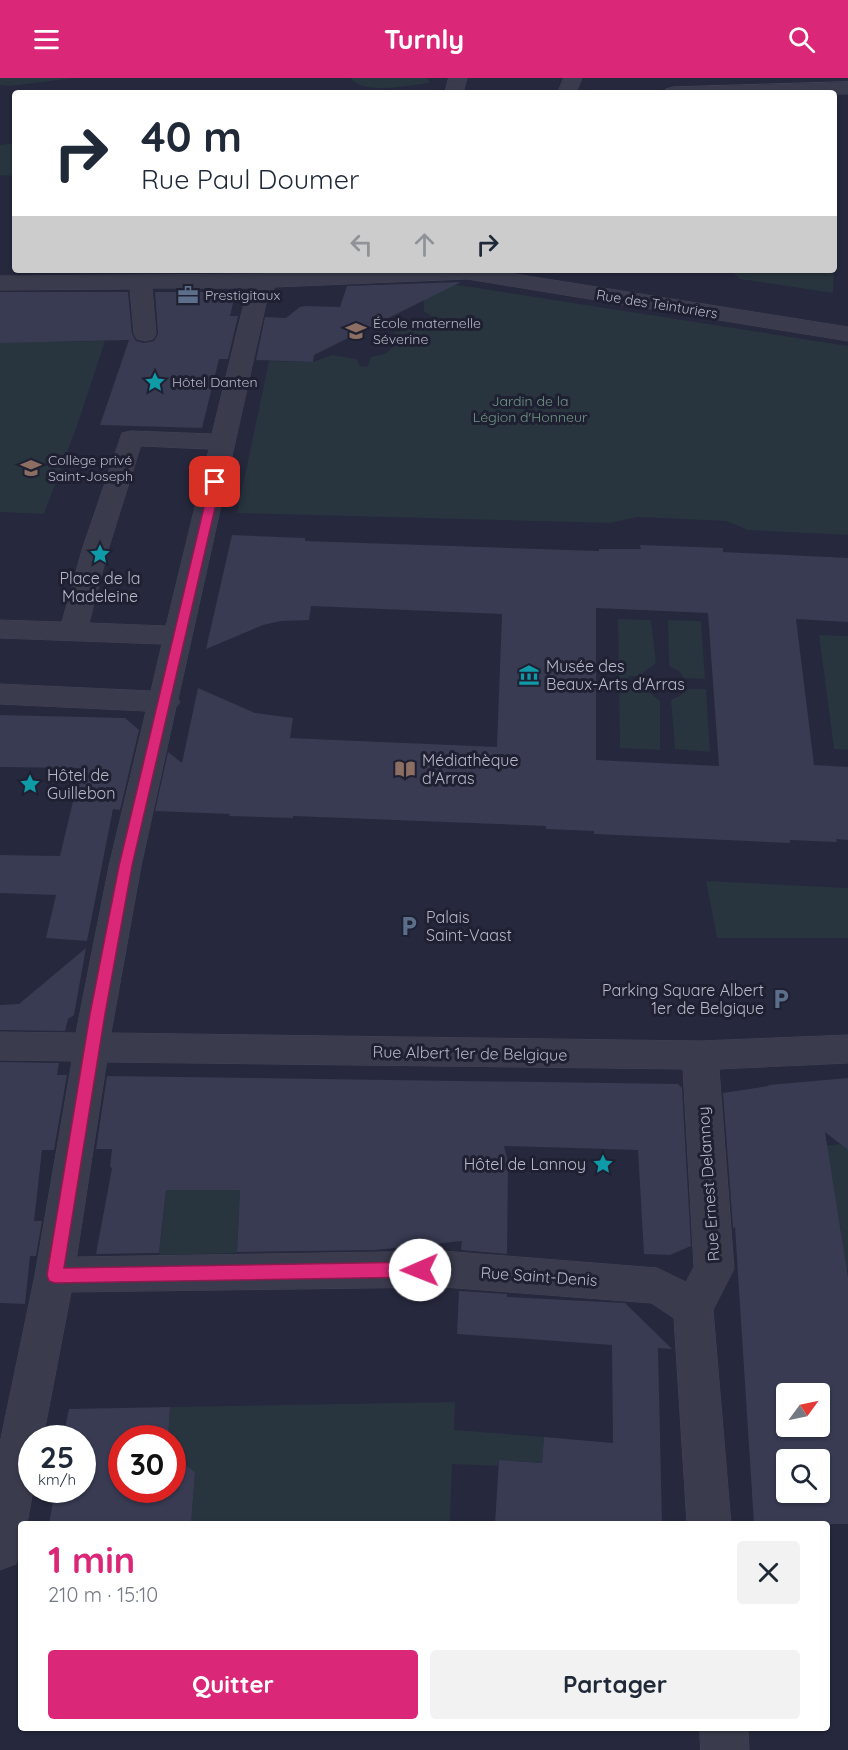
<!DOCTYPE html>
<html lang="fr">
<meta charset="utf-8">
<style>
:root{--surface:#fff;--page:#f2f2f3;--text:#1f2937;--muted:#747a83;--accent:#db2777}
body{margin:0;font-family:Quicksand,sans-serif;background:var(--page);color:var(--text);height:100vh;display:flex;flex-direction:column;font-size:22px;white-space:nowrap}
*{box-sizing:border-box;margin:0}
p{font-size:20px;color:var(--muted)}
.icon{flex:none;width:33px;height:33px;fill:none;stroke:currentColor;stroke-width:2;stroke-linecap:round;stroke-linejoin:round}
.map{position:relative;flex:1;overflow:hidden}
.panel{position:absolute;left:18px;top:1443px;width:812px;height:210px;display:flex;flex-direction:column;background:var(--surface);border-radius:6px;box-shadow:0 2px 4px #0004}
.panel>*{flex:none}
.top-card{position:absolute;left:12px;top:12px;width:825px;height:183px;border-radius:6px;box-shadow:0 2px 4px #0004;background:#fff;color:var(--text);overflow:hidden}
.needle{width:39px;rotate:57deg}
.tools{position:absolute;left:776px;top:1305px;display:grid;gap:12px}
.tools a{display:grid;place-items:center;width:54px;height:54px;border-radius:6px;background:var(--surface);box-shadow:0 2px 4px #0004;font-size:30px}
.speed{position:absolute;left:18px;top:1347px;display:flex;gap:12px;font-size:30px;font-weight:700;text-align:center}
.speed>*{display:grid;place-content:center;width:78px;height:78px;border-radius:50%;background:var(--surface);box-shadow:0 2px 4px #0004;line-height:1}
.speed small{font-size:15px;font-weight:400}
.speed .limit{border:9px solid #d22;background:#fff;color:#111}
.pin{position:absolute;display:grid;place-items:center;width:51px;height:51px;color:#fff;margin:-26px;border-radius:12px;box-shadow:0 3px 9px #0006}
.me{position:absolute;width:66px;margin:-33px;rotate:269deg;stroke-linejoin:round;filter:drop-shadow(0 0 4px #0008)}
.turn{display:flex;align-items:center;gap:21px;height:126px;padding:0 30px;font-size:27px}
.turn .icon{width:78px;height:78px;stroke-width:2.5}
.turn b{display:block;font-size:42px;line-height:51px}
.lanes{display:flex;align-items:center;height:57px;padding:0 30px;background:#0003;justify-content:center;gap:30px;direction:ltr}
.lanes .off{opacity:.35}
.round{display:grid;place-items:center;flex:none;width:63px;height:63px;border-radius:6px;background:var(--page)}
.summary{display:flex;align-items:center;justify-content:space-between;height:102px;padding:0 30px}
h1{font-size:36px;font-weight:700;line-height:45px;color:var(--accent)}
.button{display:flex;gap:12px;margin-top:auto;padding:12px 30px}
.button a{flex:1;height:69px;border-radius:6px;background:var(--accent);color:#fff;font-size:24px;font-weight:700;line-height:69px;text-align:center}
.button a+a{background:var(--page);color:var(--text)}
header{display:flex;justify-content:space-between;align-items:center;height:78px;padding:0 30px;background:var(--accent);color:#fff;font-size:27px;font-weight:700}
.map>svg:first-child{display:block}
.green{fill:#28343e}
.building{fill:#383b52;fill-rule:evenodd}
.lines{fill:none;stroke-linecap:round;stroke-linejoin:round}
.minor-casing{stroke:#434456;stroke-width:1}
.minor{fill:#3a3b4d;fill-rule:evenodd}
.route{fill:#db2777;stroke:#8e194d;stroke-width:1.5}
.labels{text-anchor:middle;stroke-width:6;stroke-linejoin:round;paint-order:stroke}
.far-poi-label{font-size:14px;fill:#b6b7c8;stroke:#1f2032;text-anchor:start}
.far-street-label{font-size:14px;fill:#b6b7c8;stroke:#1f2032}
.far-park-label{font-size:14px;fill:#6e9785;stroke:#1f2032}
.poi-label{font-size:16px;fill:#b6b7c8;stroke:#1f2032;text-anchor:start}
.street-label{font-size:16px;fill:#b6b7c8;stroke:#1f2032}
</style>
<header><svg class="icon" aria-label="menu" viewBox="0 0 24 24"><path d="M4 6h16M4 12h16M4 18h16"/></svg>Turnly<svg class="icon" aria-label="search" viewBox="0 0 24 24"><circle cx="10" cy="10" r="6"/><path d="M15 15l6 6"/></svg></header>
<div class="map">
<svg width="848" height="1672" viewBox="0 0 848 1672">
<rect width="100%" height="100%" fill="#26283d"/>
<!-- green -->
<g class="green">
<polygon points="0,0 75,0 10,8 0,7"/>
<path d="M351 0H427L430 5C410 7 363 18 351 0Z"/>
<polygon points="15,65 15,98 0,97 0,67"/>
<polygon points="731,192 834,192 833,215 740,201"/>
<polygon points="439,204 848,268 848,457 748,452 726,443 637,439 610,445 237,435 269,283 313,284 332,277 357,281 360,288 367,289 371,279 385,276 395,267 392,259 395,254 427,249 437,242 424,233 424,211 440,211"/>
<polygon points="42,261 43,264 105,263 78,345 44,436 0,434 0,265"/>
<polygon points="618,541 651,542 656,585 639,598 628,598 628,606 641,608 660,623 660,672 620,670"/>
<polygon points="668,542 701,543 705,601 684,600 679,593 669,588"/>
<polygon points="819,557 848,558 848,672 834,671"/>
<polygon points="686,611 706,611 710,674 675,671 671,622 681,617"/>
<polygon points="706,803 848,810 848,860 717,860"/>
<polygon points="840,1066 848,1072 848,1192 827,1191 842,1161 838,1136 823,1135 813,1069"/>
<polygon points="166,1112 240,1112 237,1175 159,1177"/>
<polygon points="455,1324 454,1352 544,1359 542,1385 499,1382 498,1388 452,1386 450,1446 191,1446 195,1394 180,1383 173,1384 172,1360 168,1360 170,1329"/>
</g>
<!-- building -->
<g class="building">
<polygon points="461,204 314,277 313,284 256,282 265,239 286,240 300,229 305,228 340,229 347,208"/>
<polygon points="0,214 128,214 132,256 136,263 144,265 154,263 158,256 155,214 217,214 234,221 230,238 238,238 228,281 219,281 202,350 100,347 129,262 0,265"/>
<path d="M232 457 305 460V463L599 473V471H641L640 467 723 470V474L848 480V544L796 541 814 687 848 689V762L836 761 837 764 790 762V765L594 756V753L546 751V748L293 738V740L229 738 230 736 155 733 168 674 182 685 198 610 255 635 293 640 290 660 497 669 502 536 311 528 309 542 281 543 263 547 206 571ZM596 530 708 535 719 688 596 682Z"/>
<polygon points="0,637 125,640 139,652 120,732 113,731 87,863 46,860 56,817 0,815 0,777 60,778 81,690 0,689"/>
<polygon points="86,870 74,937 68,941 65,953 0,952 0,927 19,926"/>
<polygon points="0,984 59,985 57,997 67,997 54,1072 42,1072 34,1143 42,1143 36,1178 30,1178 25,1226 0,1225"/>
<polygon points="107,998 678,1006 682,1010 691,1168 670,1177 644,1176 638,1072 504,1068 508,1084 507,1176 461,1172 462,1163 375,1172 237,1174 240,1112 166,1112 159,1175 96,1176 112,1090 110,1089 112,1071 96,1071"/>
<path d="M848 1000V1072L825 1054 848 1199V1446H754L735 1149 733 1150 723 1015 769 1008 768 1007ZM786 1316H819V1348H786ZM786 1382H819V1414H786Z"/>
<polygon points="459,1213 507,1216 507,1219 625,1225 672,1271 658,1270 662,1446 495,1446 499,1382 542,1385 544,1359 613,1365 612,1267 457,1256"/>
<polygon points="170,1329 168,1360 122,1360 122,1412 172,1412 172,1377 195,1394 191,1446 49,1446 55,1412 82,1412 82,1360 63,1360 69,1331"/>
</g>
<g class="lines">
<!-- minor casing -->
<g class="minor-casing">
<g id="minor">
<polygon points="449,0 467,0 463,15 445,15"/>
<polygon points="564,0 582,0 576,15 558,15"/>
<polygon points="848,4 848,16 664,15 666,11 673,9"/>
<path d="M268 192H293L291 195 377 192H490L848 249V263L467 201 275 209 267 221 178 621 180 624 176 629 141 788 111 955 700 963 848 957V985L719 991 734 1191 713 1232 731 1446H687L674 1240 651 1225 443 1209 71 1214 43 1360H32L33 1412 27 1446H21V1472L16 1486 0 1492V1365L35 1197 72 983 0 982V954L76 955 109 788 146 633 0 626V606L151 613 162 566 0 560V542L62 544 82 472 122 355 131 353 212 356 245 221 252 210H152L156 256 153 261 145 263 137 261 134 256 130 211 0 212V198L263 196ZM141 368 209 371 166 548 89 545 108 472ZM107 984 683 991 694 1189 686 1204 657 1190 443 1173 77 1179Z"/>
<polygon points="700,1650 748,1650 749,1672 701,1672"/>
</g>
</g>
<!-- minor -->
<use href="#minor" class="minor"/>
</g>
<!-- route -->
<polygon class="route" points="215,401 221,404 132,788 105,936 64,1190 420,1184 426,1186 428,1192 426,1197 420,1199 55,1205 49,1203 47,1197 90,936 119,788 210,404"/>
<!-- icons -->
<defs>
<g id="office-bare" transform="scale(1.62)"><path d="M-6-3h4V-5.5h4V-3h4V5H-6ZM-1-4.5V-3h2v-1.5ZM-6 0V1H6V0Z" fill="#5c6f8a" stroke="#1f2032" stroke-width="2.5" paint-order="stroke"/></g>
<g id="school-bare" transform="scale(1.62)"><path d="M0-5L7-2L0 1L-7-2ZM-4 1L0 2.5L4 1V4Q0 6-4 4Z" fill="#8d6e63" stroke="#1f2032" stroke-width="2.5" paint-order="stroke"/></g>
<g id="sight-bare" transform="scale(1.62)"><path d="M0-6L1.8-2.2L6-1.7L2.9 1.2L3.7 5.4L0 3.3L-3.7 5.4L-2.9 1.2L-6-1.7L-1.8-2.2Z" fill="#0f9aa8" stroke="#1f2032" stroke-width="2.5" paint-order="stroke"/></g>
<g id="museum-bare" transform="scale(1.62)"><path d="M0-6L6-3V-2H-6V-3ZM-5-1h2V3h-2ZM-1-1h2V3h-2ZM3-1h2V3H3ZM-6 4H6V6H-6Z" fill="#0f9aa8" stroke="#1f2032" stroke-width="2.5" paint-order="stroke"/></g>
<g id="library-bare" transform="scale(1.62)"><path d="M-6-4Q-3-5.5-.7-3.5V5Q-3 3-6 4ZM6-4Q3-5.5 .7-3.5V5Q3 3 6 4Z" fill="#8d6e63" stroke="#1f2032" stroke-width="2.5" paint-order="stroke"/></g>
<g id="parking-bare" transform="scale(1.62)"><path d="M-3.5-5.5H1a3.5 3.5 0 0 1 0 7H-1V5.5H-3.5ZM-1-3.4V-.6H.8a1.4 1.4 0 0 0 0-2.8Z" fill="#5c6f8a" stroke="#1f2032" stroke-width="2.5" paint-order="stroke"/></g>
</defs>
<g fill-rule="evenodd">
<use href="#office-bare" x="188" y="217"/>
<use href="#school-bare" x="356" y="253"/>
<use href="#sight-bare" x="155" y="304"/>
<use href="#school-bare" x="31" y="390"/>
<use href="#sight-bare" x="100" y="476"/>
<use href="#museum-bare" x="529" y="597"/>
<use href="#library-bare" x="405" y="691"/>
<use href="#sight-bare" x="30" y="706"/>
<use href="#parking-bare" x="409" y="848"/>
<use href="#parking-bare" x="781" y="921"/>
<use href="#sight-bare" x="603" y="1086"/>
</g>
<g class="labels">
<!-- far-poi labels -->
<g class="far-poi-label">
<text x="205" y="222">Prestigitaux</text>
<text x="373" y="250">École maternelle<tspan x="373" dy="16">Séverine</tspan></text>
<text x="172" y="309">Hôtel Danten</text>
<text x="48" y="387">Collège privé<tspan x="48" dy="16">Saint-Joseph</tspan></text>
</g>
<!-- far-street labels -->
<g class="far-street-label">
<text transform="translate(657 226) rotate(9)" y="5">Rue des Teinturiers</text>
</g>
<!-- far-park labels -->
<g class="far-park-label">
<text x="530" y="328">Jardin de la<tspan x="530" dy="16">Légion d'Honneur</tspan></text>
</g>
<!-- poi labels -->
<g class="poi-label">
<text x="100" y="506" text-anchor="middle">Place de la<tspan x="100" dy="18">Madeleine</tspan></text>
<text x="546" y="594">Musée des<tspan x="546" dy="18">Beaux-Arts d'Arras</tspan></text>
<text x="422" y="688">Médiathèque<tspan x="422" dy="18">d'Arras</tspan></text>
<text x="47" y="703">Hôtel de<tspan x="47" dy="18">Guillebon</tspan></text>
<text x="426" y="845">Palais<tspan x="426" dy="18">Saint-Vaast</tspan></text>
<text x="764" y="918" text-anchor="end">Parking Square Albert<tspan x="764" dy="18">1er de Belgique</tspan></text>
<text x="586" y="1092" text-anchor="end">Hôtel de Lannoy</text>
</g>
<!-- street labels -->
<g class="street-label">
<text transform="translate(470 975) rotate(1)" y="6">Rue Albert 1er de Belgique</text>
<text transform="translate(708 1106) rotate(-94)" y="6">Rue Ernest Delannoy</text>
<text transform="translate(539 1198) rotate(4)" y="6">Rue Saint-Denis</text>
</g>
</g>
</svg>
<div class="tools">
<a><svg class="needle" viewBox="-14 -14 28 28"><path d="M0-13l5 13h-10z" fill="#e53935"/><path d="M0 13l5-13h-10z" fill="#747a83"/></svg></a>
<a><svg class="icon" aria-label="search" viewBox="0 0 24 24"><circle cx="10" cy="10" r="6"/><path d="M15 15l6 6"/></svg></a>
</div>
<div class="speed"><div>25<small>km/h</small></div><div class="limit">30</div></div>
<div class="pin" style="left:215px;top:404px;background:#d93025"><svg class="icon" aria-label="arrive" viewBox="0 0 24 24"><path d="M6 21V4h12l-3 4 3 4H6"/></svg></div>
<svg class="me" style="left:420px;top:1192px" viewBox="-20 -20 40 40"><circle r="19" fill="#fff"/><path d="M0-13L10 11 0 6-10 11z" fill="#db2777"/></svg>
<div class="top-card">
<div class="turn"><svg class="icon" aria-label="right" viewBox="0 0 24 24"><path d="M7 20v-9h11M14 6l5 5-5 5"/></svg><div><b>40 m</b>Rue Paul Doumer</div></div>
<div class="lanes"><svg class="icon off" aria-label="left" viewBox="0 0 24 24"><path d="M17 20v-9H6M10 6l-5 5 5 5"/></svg><svg class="icon off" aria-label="ahead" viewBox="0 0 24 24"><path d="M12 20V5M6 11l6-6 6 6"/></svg><svg class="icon" aria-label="right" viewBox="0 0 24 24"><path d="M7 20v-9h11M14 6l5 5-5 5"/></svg></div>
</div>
<section class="panel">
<div class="summary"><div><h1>1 min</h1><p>210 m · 15:10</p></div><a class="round"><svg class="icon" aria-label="close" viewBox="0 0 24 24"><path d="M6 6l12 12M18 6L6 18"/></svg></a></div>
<div class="button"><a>Quitter</a><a>Partager</a></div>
</section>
</div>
